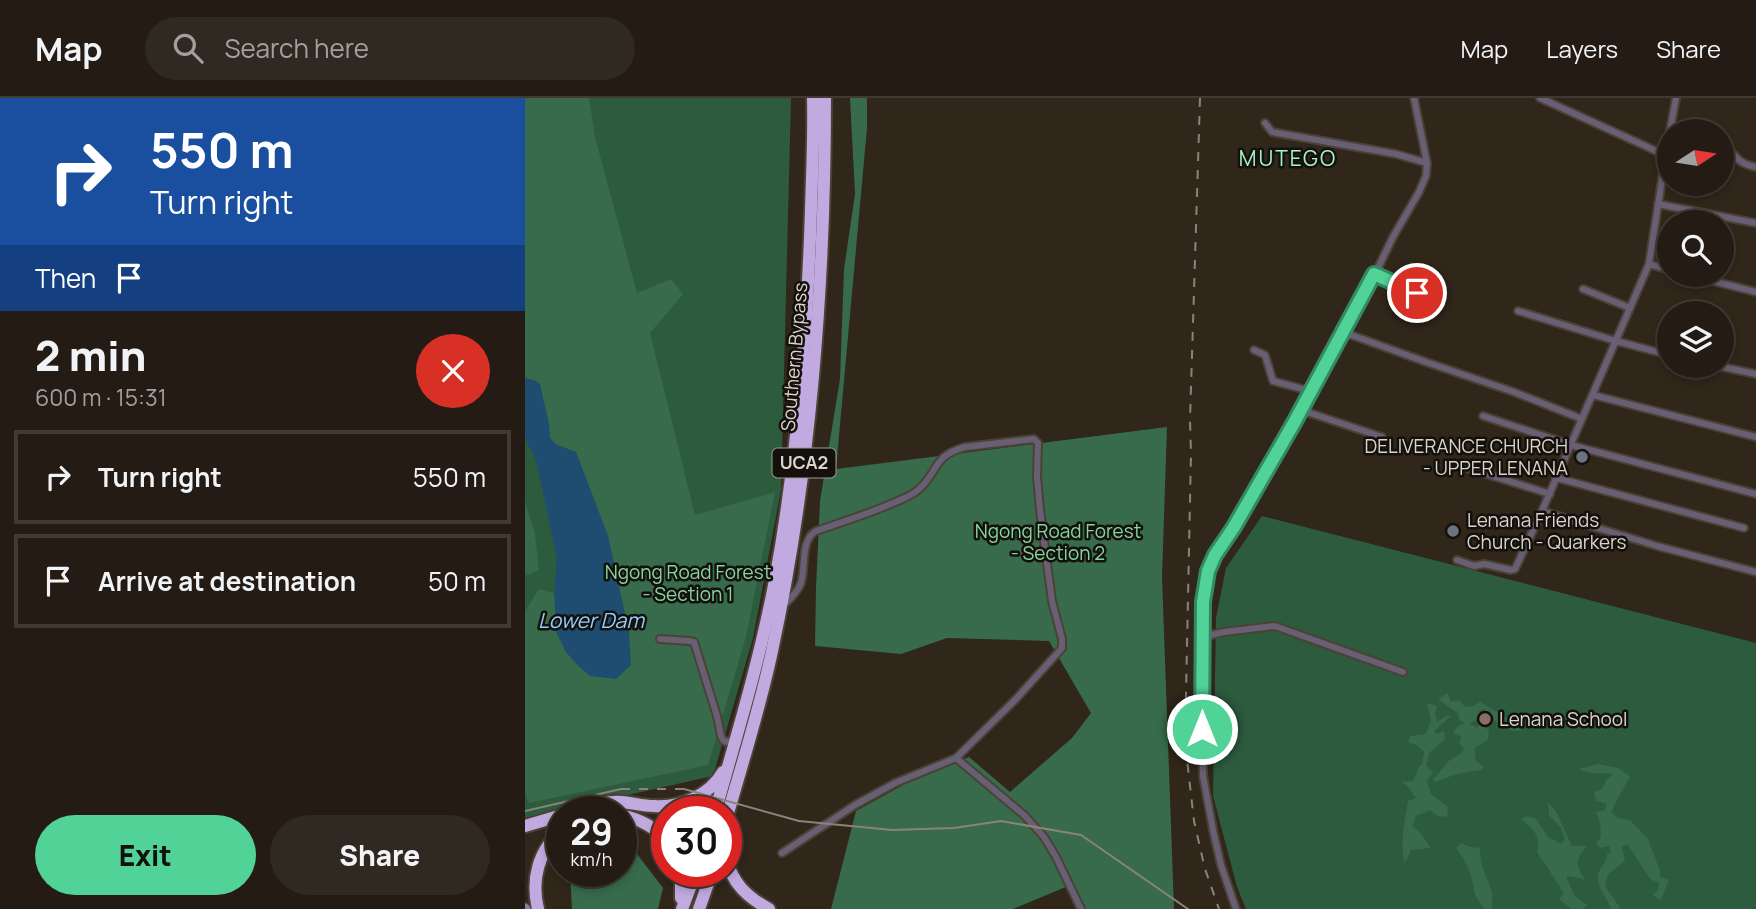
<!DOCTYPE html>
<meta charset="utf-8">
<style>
:root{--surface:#241c14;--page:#302922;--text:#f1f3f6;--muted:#a3a1a0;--line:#413a34;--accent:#51d397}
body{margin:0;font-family:Manrope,sans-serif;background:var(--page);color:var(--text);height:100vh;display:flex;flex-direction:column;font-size:26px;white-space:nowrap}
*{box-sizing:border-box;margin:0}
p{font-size:23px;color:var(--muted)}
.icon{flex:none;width:38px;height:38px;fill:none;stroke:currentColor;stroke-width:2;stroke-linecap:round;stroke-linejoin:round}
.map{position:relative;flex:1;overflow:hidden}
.side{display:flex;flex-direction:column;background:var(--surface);width:525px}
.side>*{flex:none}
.top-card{background:#1a4fa0;color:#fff;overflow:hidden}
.needle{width:46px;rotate:78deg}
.buttons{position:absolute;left:1132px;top:21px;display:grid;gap:14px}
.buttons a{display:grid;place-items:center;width:77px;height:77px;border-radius:50%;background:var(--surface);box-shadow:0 4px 10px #0003,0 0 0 2px var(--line);font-size:35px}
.speed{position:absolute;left:21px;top:698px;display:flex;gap:14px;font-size:35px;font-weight:700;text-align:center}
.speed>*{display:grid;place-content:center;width:91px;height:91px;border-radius:50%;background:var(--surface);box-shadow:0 4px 10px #0003,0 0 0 2px var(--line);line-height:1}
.speed small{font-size:18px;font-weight:400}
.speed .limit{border:10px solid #d22;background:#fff;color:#111}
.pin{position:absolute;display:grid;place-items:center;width:60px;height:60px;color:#fff;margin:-30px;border:4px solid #fff;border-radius:50%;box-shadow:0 2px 7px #0007}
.me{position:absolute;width:77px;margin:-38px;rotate:0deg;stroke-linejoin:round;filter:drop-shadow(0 0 5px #0008)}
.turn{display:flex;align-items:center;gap:24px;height:147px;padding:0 35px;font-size:32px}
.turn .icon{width:91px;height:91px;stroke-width:2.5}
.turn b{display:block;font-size:49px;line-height:60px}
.then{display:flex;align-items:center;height:66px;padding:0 35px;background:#0003;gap:14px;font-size:26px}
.round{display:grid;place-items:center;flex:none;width:74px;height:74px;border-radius:37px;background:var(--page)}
.overview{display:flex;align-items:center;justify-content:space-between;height:119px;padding:0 35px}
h1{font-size:42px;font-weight:800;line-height:52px}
.primary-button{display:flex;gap:14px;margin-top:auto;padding:14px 35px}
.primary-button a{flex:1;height:80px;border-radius:42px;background:var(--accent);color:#111;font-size:28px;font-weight:800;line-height:80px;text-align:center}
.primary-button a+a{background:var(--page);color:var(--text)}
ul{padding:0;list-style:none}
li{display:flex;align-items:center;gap:21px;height:94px;margin:0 14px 10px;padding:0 21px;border:4px solid var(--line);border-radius:0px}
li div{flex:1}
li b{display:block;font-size:26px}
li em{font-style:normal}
header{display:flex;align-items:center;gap:42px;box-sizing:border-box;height:98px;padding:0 35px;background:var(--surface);border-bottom:2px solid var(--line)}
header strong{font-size:33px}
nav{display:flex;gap:38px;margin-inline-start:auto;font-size:24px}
.search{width:490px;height:63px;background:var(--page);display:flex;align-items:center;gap:18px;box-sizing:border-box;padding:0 24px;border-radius:38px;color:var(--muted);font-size:26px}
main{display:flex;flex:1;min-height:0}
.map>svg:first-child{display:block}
.green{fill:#2c5b3e}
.forest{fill:#376b4b}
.water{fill:#1f4d71}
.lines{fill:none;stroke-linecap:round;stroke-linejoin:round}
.street-casing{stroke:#4b4236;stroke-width:10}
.secondary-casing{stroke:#4b4236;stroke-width:12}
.highway-casing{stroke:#4b4236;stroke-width:16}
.street{stroke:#685f74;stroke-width:6}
.secondary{stroke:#8b7d9f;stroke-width:9}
.highway{stroke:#c0aadf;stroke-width:12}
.tram{stroke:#8b8379;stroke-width:2}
.rail{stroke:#8b8379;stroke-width:2;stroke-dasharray:9 9;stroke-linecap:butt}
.route-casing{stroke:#358962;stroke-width:18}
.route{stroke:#51d397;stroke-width:12}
.worship-dot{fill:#6b7280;stroke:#14100b;stroke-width:2.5}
.education-dot{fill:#8d6e63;stroke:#14100b;stroke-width:2.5}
.labels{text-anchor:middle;stroke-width:5;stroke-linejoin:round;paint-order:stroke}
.shield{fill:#14100b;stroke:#9f9992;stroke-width:2}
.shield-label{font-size:18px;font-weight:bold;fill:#dad4cc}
.street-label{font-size:19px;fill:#dad4cc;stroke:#14100b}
.poi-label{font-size:19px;fill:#dad4cc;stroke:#14100b;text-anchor:start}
.park-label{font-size:19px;fill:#85d5a1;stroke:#14100b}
.neighbourhood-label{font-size:21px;letter-spacing:2px;fill:#a3f4c8;stroke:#14100b}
.water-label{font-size:21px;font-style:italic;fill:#95cbf9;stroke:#14100b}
</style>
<header>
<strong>Map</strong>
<div class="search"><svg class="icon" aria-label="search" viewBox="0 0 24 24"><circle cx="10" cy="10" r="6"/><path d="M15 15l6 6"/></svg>Search here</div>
<nav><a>Map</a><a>Layers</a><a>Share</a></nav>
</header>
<main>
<section class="side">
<div class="top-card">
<div class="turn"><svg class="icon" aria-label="right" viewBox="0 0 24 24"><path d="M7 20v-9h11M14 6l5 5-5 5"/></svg><div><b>550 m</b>Turn right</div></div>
<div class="then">Then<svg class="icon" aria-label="arrive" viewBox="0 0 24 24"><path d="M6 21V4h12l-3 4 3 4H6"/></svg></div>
</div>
<div class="overview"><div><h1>2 min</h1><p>600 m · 15:31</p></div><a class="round" style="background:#d93025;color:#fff"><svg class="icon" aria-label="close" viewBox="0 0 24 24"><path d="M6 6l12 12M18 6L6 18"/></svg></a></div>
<ul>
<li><svg class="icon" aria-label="right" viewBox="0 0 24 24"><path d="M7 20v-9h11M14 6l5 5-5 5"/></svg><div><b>Turn right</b></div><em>550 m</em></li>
<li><svg class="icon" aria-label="arrive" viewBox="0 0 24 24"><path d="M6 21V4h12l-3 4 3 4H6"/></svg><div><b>Arrive at destination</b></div><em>50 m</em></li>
</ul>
<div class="primary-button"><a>Exit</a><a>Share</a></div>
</section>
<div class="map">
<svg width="1231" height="811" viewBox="0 0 1231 811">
<rect width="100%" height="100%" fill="#30261a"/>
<!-- green -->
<g class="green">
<polygon points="0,0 266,0 256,392 228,540 188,678 0,720"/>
<polygon points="737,418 1231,545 1231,811 721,811 712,789 688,698 691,520 701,470"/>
</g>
<!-- forest -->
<g class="forest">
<path d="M0 0H64L70 39 112 195 146 181 158 196 125 235 170 417 250 394 221 539 183 667 4 705 0 696V513L14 491 29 495 32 536 104 535 83 438 51 354 32 347 25 340C24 319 18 302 11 283L0 280Z"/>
<polygon points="325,0 342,0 342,30 311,371 642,329 637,479 649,811 560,811 548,786 488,811 306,811 331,713 387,682 444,659 485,694 547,640 566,615 524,543 422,540 376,556 290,548 291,489 295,403 315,281 319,171 330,96"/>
<polygon points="0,404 10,436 14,472 0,478"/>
<path d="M923 595 926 604 935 602 939 608 946 609 955 604 983 621 997 632C978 636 970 621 958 611L953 613 961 617 945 625 951 630 957 625 964 633 963 642 949 650 951 663 959 669 956 672 932 676 910 684 908 681C916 675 918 667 925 662 931 657 935 658 939 651L934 645 937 639 928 635 932 629 940 625 934 622V616L913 601Z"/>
<path d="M902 605 912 608 910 616 912 624 921 618H926L909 633 913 636 919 633 920 641 905 654 901 667 908 675 902 683 906 696 922 708 923 718C914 720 912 718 905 712L891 718 887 728 895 734 906 750 886 752 880 765C874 745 880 724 883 703L891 700 882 688 876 684 888 683 892 675V671L897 666 899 654 893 648 883 644 885 638 901 636 906 622Z"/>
<path d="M1073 666 1093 670 1105 678 1086 714 1093 720 1105 722 1123 741 1135 773V779L1144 782 1136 802 1128 797 1133 792 1134 785 1125 781 1103 747 1097 748 1100 763 1083 776 1080 788 1096 811H1086C1082 799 1072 791 1073 778 1074 768 1082 766 1082 756H1086L1084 748 1076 750 1071 745 1076 739 1075 725 1071 714 1080 712 1082 706 1071 703 1069 694 1077 691 1082 681 1088 676C1075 674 1067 678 1054 671Z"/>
<path d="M1023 705 1031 713 1047 748H1063C1051 758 1049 769 1060 781L1041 778 1049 797 1062 807 1058 811H1047L1034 801 1039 795 1012 754C1017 738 1007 730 996 721L1003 718 1011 721 1023 739 1036 746 1040 742 1036 730 1024 717Z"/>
<polygon points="96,735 138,790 133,811 47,811 45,774 96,774"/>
<path d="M936 745 945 749 955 750C955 772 961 775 967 794 968 800 966 805 968 811H959L950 797 946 777 939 762 931 750Z"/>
</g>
<!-- water -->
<polygon class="water" points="0,280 11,283 15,286 24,326 25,340 32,347 51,354 83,438 104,535 106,567 91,581 65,578 53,568 41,554 32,536 29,495 32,460 11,362 0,340"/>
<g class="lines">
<!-- street casing -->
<g class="street-casing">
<g id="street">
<polyline points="1015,0 1140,57"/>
<polyline points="740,25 747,34 871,56 902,65"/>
<polyline points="1145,33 1151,0"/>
<polyline points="1144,36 1124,166 1017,413 1132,448 1231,474"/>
<path d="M1197 46C1213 56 1209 65 1231 69"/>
<polyline points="1133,106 1231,125"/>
<polyline points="1124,166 1144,172"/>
<polyline points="849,176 913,204"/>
<polyline points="1164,177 1231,194"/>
<polyline points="1058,191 1105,210"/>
<polyline points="993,213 1091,243 1144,257"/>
<polyline points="818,234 901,264 989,294 1057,321"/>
<polyline points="729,252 740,257 748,283 785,293"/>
<polyline points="1193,268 1231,276"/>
<polyline points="1068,297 1231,339"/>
<polyline points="776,312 857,339"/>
<polyline points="958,318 1046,347 1231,396"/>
<polyline points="936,368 1025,396"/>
<polyline points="1032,380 1219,430"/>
<polyline points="932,462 949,468 959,466 986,472 990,471 1017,413"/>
<path d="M259 507C265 501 273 494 276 485 281 469 275 442 291 433 317 424 343 416 368 405 377 401 386 398 393 392 414 374 407 358 440 349L509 341 513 345 512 378 515 412 527 503 537 541V550L491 601 431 660"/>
<polyline points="677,539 699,534 750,528 878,574"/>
<polyline points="135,541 164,543 169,544 192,618 196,638 198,642 201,644 210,641"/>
<polyline points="257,755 330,707 370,685 431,660 499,717 519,739 531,759 556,811"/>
<polyline points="711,811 696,767 689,737 678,678 677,577 679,487 683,473 690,457 709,429 770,323 851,174 868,139 894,94 901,78 902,65 889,0"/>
</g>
</g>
<!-- secondary casing -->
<g class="secondary-casing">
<polyline id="secondary" points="0,810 1,811"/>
</g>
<!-- highway casing -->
<g class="highway-casing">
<g id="highway">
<path d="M44 714C60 708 79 703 97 704 108 705 118 708 129 708 156 710 185 697 198 674"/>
<path d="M190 714C212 637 235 561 250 482 273 360 282 236 286 112 287 75 289 37 288 0"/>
<path d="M96 717C114 721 131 729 142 744"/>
<path d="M201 722C217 666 235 610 247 553 286 372 300 185 300 0"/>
<polyline points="0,728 37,717"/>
<path d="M201 760C207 785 222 799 244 811"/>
<polyline points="156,774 156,800"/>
<path d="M13 811C6 782 13 752 37 733"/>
<polyline points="157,811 171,774"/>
<polyline points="174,811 187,774"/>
</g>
</g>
<!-- street -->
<use href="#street" class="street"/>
<!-- secondary -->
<use href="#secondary" class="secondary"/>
<!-- highway -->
<use href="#highway" class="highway"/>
<!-- tram -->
<g class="tram">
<polyline points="159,691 274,723 367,732 429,730 476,723 556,737 663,811"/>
<polyline points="0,713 96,691"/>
</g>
<!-- rail -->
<g class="rail">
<polyline points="675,0 665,322 666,355 660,644 669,723 680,771 694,811"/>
<polyline points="96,691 159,691"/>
</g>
</g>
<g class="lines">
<!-- route casing -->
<g class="route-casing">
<polyline id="route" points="677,631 678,504 683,473 690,457 709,429 770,323 849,176 892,195"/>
</g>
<!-- route -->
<use href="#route" class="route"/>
</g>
<!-- markers -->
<g class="worship-dot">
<circle cx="1057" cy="359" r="7"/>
<circle cx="928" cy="433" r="7"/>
</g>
<circle class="education-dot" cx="960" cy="621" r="7"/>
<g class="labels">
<!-- shield labels -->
<rect class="shield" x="247.5" y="350.5" width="63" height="29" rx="5"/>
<g class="shield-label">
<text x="279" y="371">UCA2</text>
</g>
<!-- street labels -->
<g class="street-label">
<text transform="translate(269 259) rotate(-85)" y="7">Southern Bypass</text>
</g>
<!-- poi labels -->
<g class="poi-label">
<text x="1043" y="355" text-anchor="end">DELIVERANCE CHURCH<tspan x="1043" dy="22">- UPPER LENANA</tspan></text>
<text x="942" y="429">Lenana Friends<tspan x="942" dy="22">Church - Quarkers</tspan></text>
<text x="974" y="628">Lenana School</text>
</g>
<!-- park labels -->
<g class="park-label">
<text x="533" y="440">Ngong Road Forest<tspan x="533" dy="22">- Section 2</tspan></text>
<text x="163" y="481">Ngong Road Forest<tspan x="163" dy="22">- Section 1</tspan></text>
</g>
<!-- neighbourhood labels -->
<g class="neighbourhood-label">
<text x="763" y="68">MUTEGO</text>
</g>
<!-- water labels -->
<g class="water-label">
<text x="66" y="530">Lower Dam</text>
</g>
</g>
</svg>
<div class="buttons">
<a><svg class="needle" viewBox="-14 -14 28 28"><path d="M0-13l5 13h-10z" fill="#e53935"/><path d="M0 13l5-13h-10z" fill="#a3a1a0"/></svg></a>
<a><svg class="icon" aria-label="search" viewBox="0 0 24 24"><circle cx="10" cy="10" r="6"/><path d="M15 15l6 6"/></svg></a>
<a><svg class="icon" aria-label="layers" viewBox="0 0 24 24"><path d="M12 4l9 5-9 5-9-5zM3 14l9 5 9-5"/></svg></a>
</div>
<div class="speed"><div>29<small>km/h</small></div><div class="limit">30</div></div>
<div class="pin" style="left:892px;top:195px;background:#d93025"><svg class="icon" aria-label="arrive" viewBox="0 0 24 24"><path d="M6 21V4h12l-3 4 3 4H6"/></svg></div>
<svg class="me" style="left:677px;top:631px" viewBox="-20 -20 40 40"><circle r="17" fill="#51d397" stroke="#fff" stroke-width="3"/><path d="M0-11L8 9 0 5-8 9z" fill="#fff"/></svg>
</div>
</main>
